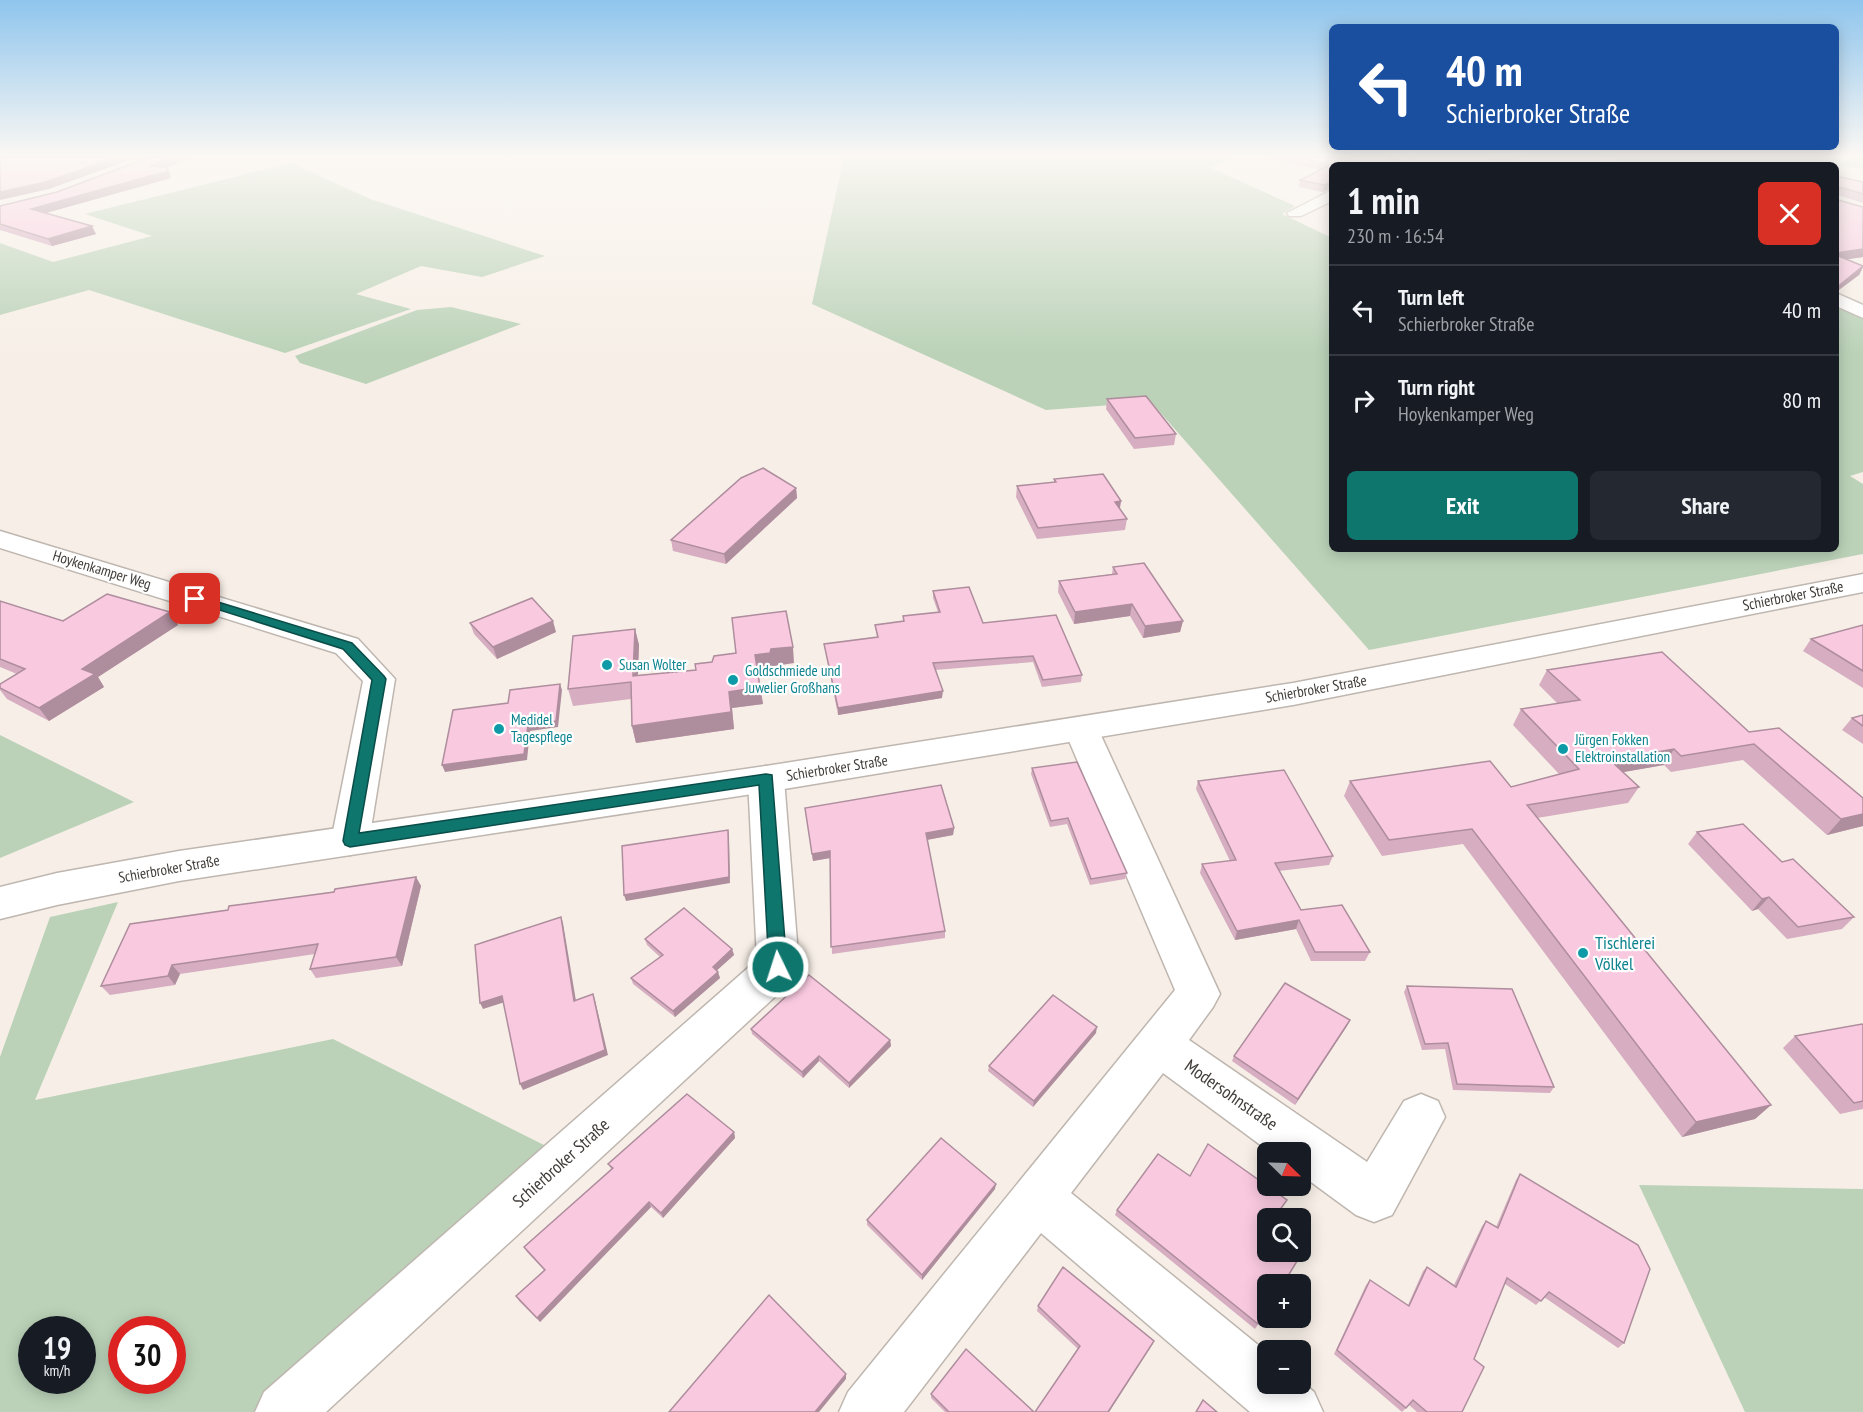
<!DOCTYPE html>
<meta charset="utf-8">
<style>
:root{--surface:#171b24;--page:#242831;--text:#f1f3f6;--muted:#9ea1a6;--line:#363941;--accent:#0f766e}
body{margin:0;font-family:"PT Sans Narrow",sans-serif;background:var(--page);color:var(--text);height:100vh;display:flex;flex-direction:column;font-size:22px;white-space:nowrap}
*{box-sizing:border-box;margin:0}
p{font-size:20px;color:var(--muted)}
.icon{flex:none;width:33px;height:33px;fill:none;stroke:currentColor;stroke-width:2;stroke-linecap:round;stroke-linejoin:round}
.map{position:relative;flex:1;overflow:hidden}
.sheet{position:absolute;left:1329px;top:162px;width:510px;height:390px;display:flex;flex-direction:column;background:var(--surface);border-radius:9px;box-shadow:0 3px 15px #0003}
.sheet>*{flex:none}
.banner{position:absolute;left:1329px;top:24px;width:510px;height:126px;border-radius:9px;box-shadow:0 3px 15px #0003;background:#1a4fa0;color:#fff;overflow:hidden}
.needle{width:39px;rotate:113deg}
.controls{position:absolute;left:1257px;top:1142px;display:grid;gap:12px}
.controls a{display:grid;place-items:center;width:54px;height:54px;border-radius:9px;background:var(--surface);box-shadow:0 3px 15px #0003;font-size:30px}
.speed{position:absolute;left:18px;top:1316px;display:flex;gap:12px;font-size:30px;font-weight:700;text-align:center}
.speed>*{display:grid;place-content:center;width:78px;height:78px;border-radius:50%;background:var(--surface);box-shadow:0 3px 15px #0003;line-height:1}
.speed small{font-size:15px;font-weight:400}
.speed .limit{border:9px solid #d22;background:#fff;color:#111}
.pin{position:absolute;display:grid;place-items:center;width:51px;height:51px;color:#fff;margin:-26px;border-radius:12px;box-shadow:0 3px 9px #0006}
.me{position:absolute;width:66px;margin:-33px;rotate:356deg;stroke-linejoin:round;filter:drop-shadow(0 0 4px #0008)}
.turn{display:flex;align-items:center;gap:21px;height:126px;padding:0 18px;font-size:27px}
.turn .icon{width:78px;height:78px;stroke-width:2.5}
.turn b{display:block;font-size:42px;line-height:51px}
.round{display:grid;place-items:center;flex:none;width:63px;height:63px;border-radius:9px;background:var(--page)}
.overview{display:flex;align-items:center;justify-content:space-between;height:102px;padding:0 18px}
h1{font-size:36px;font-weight:600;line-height:45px}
.button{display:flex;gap:12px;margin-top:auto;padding:12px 18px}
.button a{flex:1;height:69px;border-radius:9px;background:var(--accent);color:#fff;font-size:24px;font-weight:600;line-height:69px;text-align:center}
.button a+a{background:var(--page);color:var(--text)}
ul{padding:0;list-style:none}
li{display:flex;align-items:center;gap:18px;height:90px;padding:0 18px;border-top:2px solid var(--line)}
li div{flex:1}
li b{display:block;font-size:22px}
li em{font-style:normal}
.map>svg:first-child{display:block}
.green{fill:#bbd2b8;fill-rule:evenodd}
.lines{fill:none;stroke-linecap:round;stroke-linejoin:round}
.minor-casing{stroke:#beb6af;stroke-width:3}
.major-casing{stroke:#beb6af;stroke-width:3}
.minor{fill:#fff;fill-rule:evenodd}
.major{fill:#fff;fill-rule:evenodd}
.wall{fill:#d6adc1}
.shaded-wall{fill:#ae8d9d}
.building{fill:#f9c9e0;stroke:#ae8d9d;stroke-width:1.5}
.route{fill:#0f766e;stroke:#0a4d48;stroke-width:1.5}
.culture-dot{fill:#0f9aa8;stroke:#fefefe;stroke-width:2}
.labels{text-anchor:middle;stroke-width:4.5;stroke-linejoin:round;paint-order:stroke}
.street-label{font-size:15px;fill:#3f3b38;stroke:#fefefe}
.culture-label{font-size:15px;fill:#0d838f;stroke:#fefefe;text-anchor:start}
.near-culture-label{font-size:18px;fill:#0d838f;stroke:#fefefe;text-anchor:start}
.near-street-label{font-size:18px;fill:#3f3b38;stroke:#fefefe}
</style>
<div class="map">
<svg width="1863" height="1412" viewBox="0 0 1863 1412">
<rect width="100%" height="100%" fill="#f7efe7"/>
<!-- green -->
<g class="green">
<polygon points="844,157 1231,157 1211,168 1295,206 1282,214 1332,238 1332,549 1836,549 1836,305 1863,319 1863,472 1850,476 1863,484 1863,554 1369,650 1151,402 1046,410 812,304"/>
<polygon points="1615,157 1863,157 1863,168 1797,162 1806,165 1623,165"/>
<polygon points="291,163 370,199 545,256 482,277 421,266 356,294 411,309 285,353 89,290 0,315 0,243 53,262 152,236 85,214"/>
<polygon points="451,307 521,324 366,384 300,363 295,356 417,310"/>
<polygon points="0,735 134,802 0,858"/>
<path d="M118 902 35 1100 333 1039 558 1152 264 1412H0V1057L50 917ZM32 1329H82V1380H32ZM122 1329H172V1380H122Z"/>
<polygon points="1639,1185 1863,1189 1863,1412 1745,1412"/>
</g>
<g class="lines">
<!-- minor casing -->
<g class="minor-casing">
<g id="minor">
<polygon points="1401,157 1419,157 1406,165 1388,165"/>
<polygon points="1332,190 1332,201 1301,216 1289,216 1287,213"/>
<polygon points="1836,293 1863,305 1863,318 1836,306"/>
<polygon points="0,531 358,639 395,679 369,841 363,851 350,855 337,851 331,841 363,681 336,653 0,548"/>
<polygon points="1081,717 1093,721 1098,729 1220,994 1213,1007 1189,1040 1367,1162 1404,1101 1421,1094 1438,1101 1445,1117 1392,1215 1374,1222 1356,1215 1300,1174 1300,1152 1270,1152 1163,1073 1071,1193 1268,1353 1268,1383 1300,1383 1300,1380 1314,1392 1323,1412 1250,1412 1041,1233 904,1412 839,1412 848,1392 1175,990 1064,729 1069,721"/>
<polygon points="766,766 779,770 784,779 799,967 793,980 326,1412 255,1412 264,1392 757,960 748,779 753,770"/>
</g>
</g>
<!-- major casing -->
<g class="major-casing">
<polygon id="major" points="1863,574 1863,592 1293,705 766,792 179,881 57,905 0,919 0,887 57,873 179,851 766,766 1293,683"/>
</g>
<!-- minor -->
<use href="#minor" class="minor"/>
<!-- major -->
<use href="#major" class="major"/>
</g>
<!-- wall -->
<g class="wall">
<polygon points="150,157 194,157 167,167 170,174 171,178 46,213 96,234 52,246 0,230 0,206 57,192"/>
<polygon points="1262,157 1398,157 1393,160 1507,160 1501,157 1591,157 1602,165 1332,165 1323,192 1299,187 1300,180 1320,170"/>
<polygon points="1836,176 1863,182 1863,203 1838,195 1838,200 1863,208 1863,257 1846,259 1863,267 1859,275 1836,292"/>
<polygon points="1107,399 1176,434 1174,445 1134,449 1106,409"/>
<polygon points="1054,479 1121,501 1120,509 1127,519 1125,530 1037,539 1016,497 1017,486 1054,482"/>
<polygon points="796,488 797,498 726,564 673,551 671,540"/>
<polygon points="1113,567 1183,621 1180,632 1143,638 1130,616 1074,624 1058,592 1059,581 1112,574"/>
<polygon points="933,591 983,623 1082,675 1081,682 1042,687 1033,662 935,670 942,698 838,715 824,644 877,637 875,625 903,622 903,616 938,612 933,598"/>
<polygon points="0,601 63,621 178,625 98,677 104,687 49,721 7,699 0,690 0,684 17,674 0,667"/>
<polygon points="470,623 556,632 497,659 474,634"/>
<polygon points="1863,625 1863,688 1803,651 1811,639"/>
<polygon points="635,629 639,645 638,675 794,663 773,666 773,669 758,672 763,704 732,708 734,729 636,743 632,726 631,699 573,706 568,689"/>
<polygon points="1547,670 1749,732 1863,798 1863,826 1827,835 1743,760 1671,772 1664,765 1623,772 1639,787 1628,803 1537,818 1771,1105 1755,1119 1682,1137 1463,844 1382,856 1344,796 1350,781 1511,787 1559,774 1513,725 1521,709 1558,704 1539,685"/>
<polygon points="1863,715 1863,744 1842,730 1852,718"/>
<polygon points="1032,768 1127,873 1125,879 1090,885 1067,824 1050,827 1031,774"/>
<polygon points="1198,781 1333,856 1329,865 1279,871 1301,910 1370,952 1365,961 1311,961 1296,929 1235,940 1200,873 1202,864 1230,861 1196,789"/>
<polygon points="805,808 954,828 953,835 927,840 945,931 945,938 832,954 830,858 813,861"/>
<polygon points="1697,832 1782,862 1854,917 1842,929 1787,939 1758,909 1752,911 1688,844"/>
<polygon points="416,877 421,886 402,966 316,978 310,969 315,954 180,974 175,985 110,995 101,986 228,910"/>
<polygon points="645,939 732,949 734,955 717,970 720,978 675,1017 633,984 631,978 660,957 647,945"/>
<polygon points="1407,986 1554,1087 1550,1093 1453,1090 1445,1049 1422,1050 1404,992"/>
<polygon points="1350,1020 1347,1026 1295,1105 1232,1061 1234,1056"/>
<polygon points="1863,1025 1863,1109 1840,1114 1783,1048 1795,1036"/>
<polygon points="751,1029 890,1040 891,1046 849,1088 819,1061 803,1078 752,1034"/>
<polygon points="1096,1033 1033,1107 988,1071 989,1066"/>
<polygon points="734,1132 735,1138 663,1218 651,1207 540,1322 519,1301 516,1296 544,1270 527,1252 524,1247 611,1169 608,1164"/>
<polygon points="1520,1174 1624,1343 1618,1348 1544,1297 1536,1305 1505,1284 1474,1359 1462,1412 1417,1412 1409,1405 1402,1412 1334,1354 1366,1285 1370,1280 1408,1305 1423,1271 1427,1267 1454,1285 1482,1226 1486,1221 1496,1227 1516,1180"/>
<polygon points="1190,1176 1284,1205 1265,1233 1268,1309 1255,1329 1115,1215 1117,1210"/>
<polygon points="995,1189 922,1280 867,1225 867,1220"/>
<polygon points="1038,1306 1154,1341 1152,1345 1109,1412 1035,1412 1078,1349 1037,1311"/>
<polygon points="931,1394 1034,1412 945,1412 931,1398"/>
</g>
<!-- shaded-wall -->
<g class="shaded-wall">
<polygon points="117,157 138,157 49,189 0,200 0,192"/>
<polygon points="174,157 194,157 153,173 150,166"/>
<polygon points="1389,157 1398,157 1387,163"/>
<polygon points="167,167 170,174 171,178 35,216 31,209"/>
<polygon points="1332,182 1332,188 1323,192 1324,185"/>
<polygon points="92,226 96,234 52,246 48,239"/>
<polygon points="1863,249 1863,257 1836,261 1836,253"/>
<polygon points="1863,267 1859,275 1836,292 1836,288"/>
<polygon points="796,488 797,498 726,564 724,554"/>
<polygon points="1121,501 1119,512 1115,502"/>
<polygon points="1132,604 1130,616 1074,624 1075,612"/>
<polygon points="170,612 178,625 98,677 104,687 49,721 39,708 82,669"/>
<polygon points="553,621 556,632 497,659 493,647"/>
<polygon points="1183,621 1180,632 1143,638 1145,626"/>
<polygon points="635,629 639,645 637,692 633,676"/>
<polygon points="793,647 794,663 773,666 773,669 757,672 755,655 771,649"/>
<polygon points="560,684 562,690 558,727 530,731 527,760 445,772 442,765 528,725"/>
<polygon points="760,687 763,704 732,708 734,729 636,743 632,726 729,692"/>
<polygon points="943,691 942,698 838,715 838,708"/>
<polygon points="1674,749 1664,765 1601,776 1610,760"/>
<polygon points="1863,814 1863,826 1827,835 1841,819"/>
<polygon points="954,828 953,835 926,840 926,833"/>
<polygon points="728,830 729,836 730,883 626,901 624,895"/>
<polygon points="830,851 830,858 813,861 812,854"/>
<polygon points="416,877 421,886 402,966 396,957"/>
<polygon points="1769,897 1758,909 1752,911 1762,899"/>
<polygon points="561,917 563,923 577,1007 574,1001"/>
<polygon points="1299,920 1296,929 1235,940 1237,931"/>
<polygon points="732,949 734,955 714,973 713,967"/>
<polygon points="172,965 180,974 175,985 168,976"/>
<polygon points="718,972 720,978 675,1017 673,1011"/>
<polygon points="593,994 595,1000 608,1055 523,1090 520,1084"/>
<polygon points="502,996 505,1002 483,1009 480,1003"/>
<polygon points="1350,1020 1347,1026 1295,1105 1298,1099"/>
<polygon points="1097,1027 1096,1033 1033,1107 1034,1101"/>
<polygon points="890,1040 891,1046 849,1088 849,1083"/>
<polygon points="819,1056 819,1061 803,1078 802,1072"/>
<polygon points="1771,1105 1755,1119 1682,1137 1696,1122"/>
<polygon points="734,1132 735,1138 663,1218 661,1213"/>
<polygon points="996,1184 995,1189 922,1280 922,1275"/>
<polygon points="649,1202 651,1207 540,1322 537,1318"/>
<polygon points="1154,1341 1152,1345 1109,1412 1108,1412"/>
<polygon points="846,1374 846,1379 819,1412 815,1412"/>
</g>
<!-- building -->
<g class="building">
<polygon points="0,157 117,157 46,182 0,192"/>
<polygon points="150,157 174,157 150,166 167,167 168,171 31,209 92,226 48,239 0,224 0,206 57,192"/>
<polygon points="1294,157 1389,157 1388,160 1408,160 1414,157 1488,157 1494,160 1515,160 1518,158 1516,157 1591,157 1602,165 1332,165 1332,182 1324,185 1300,180 1331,165"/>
<polygon points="1836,176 1863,182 1863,194 1839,187 1838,200 1863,207 1863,249 1836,253"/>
<polygon points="1836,255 1863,266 1836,288"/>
<polygon points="1146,396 1176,434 1135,438 1107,399"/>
<polygon points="763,468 796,488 724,554 671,540 741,478"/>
<polygon points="1103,474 1121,501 1115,502 1127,519 1038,528 1017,486 1056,482 1054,479"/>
<polygon points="1144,563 1183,621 1145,626 1132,604 1075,612 1059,581 1117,574 1113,567"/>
<polygon points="969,587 983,623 1056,615 1082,675 1043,680 1033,656 933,663 943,691 838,708 824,644 878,637 875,625 904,621 903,616 940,612 933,591"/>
<polygon points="107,594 170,612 82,669 95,674 39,708 0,688 0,684 25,669 0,659 0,601 63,621"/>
<polygon points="532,598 553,621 493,647 470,623"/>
<polygon points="786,611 793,647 771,649 770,653 755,655 760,687 729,692 731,712 632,726 631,682 568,689 573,636 635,629 633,676 696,670 695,664 712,662 714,656 736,653 732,618"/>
<polygon points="1863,625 1863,671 1811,639"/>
<polygon points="1662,652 1749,732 1779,728 1863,798 1863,814 1841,819 1754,744 1681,756 1674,749 1610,760 1639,787 1527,805 1771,1105 1696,1122 1472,829 1389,840 1350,781 1490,761 1511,787 1579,769 1521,709 1580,700 1547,670"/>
<polygon points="560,684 556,721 528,725 524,754 442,765 453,710 508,703 510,690"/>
<polygon points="1863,715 1863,726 1852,718"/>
<polygon points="1077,762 1127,873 1091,879 1068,818 1051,821 1032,768"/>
<polygon points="1284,770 1333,856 1275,863 1301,910 1342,905 1370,952 1315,952 1299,920 1237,931 1202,864 1236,860 1198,781"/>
<polygon points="941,785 954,828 926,833 945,931 831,947 830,851 812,854 805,808"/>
<polygon points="1743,824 1782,862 1793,859 1854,917 1798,927 1769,897 1762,899 1697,832"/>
<polygon points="728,830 729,877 624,895 622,846"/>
<polygon points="416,877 396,957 310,969 318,944 172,965 168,976 101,986 130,924 228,910 229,906 334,892 335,889"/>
<polygon points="684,908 732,949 713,967 718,972 673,1011 631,978 663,955 645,939"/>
<polygon points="561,917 574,1001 593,994 605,1050 520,1084 502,996 480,1003 475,945"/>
<polygon points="809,975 890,1040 849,1083 819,1056 802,1072 751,1029"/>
<polygon points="1285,983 1350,1020 1298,1099 1234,1056"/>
<polygon points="1407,986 1512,989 1554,1087 1457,1084 1448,1043 1425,1044"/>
<polygon points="1053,995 1097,1027 1034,1101 989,1066"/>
<polygon points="1862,1024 1863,1025 1863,1101 1854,1103 1795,1036"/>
<polygon points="687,1094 734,1132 661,1213 649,1202 537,1318 516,1296 545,1270 524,1247 613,1168 608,1164"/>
<polygon points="941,1138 996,1184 922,1275 867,1220"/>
<polygon points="1208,1144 1287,1200 1274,1218 1268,1218 1268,1227 1264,1232 1268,1235 1268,1251 1290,1251 1299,1258 1283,1284 1268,1284 1268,1309 1258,1324 1117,1210 1158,1154 1190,1176"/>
<polygon points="1520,1174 1638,1245 1650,1269 1624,1343 1549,1292 1541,1301 1507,1278 1474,1359 1484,1367 1462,1412 1427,1412 1413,1400 1406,1408 1337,1350 1370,1280 1409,1306 1427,1267 1456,1287 1486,1221 1498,1228"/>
<polygon points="1063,1267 1154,1341 1108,1412 1035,1412 1080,1346 1038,1306"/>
<polygon points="769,1295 846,1374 815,1412 669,1412"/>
<polygon points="966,1349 1034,1412 949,1412 931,1394"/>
<polygon points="1203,1400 1217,1412 1196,1412"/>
</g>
<!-- sky -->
<linearGradient id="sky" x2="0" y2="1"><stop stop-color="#8fc5ed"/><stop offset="0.44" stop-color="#fbf8f4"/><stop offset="1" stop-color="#fbf8f4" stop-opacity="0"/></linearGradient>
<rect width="1863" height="354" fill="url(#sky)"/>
<!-- route -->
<polygon class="route" points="195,595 352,643 384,676 386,679 359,833 766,774 772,775 787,967 784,972 778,975 772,972 769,967 759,785 350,847 345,845 343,841 372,680 343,649 191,601 191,596"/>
<!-- markers -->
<g class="culture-dot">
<circle cx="607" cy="665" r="6"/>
<circle cx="733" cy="680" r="6"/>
<circle cx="499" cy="729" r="6"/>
<circle cx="1563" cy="749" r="6"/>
<circle cx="1583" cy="953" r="6"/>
</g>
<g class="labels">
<!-- street labels -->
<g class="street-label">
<text transform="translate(102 570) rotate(17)" y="5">Hoykenkamper Weg</text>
<text transform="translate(1793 596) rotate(-11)" y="5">Schierbroker Straße</text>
<text transform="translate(1316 689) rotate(-10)" y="5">Schierbroker Straße</text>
<text transform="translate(837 768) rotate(-9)" y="5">Schierbroker Straße</text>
<text transform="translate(169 869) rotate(-10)" y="5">Schierbroker Straße</text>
</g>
<!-- culture labels -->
<g class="culture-label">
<text x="619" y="670">Susan Wolter</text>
<text x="745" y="676">Goldschmiede und<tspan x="745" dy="17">Juwelier Großhans</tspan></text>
<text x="511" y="725">Medidel<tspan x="511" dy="17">Tagespflege</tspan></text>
<text x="1575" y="745">Jürgen Fokken<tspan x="1575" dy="17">Elektroinstallation</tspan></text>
</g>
<!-- near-culture labels -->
<g class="near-culture-label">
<text x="1595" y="949">Tischlerei<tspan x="1595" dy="21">Völkel</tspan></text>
</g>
<!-- near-street labels -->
<g class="near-street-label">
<text transform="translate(1231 1095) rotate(35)" y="6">Modersohnstraße</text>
<text transform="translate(561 1163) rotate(-42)" y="6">Schierbroker Straße</text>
</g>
</g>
</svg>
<div class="controls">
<a><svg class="needle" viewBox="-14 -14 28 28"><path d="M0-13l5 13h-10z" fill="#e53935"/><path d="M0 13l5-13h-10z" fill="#9ea1a6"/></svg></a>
<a><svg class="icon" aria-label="search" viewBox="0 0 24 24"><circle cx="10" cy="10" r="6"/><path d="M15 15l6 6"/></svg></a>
<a>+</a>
<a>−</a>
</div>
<div class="speed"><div>19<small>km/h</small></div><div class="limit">30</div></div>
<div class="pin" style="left:195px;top:599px;background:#d93025"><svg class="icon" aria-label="arrive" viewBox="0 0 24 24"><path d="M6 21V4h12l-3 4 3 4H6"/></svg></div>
<svg class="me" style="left:778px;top:967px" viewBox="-20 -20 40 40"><circle r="17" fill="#0f766e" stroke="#fff" stroke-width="3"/><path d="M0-11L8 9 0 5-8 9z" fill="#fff"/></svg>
<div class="banner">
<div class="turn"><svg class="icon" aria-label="left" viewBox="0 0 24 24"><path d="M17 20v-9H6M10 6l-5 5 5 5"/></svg><div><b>40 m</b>Schierbroker Straße</div></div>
</div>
<section class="sheet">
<div class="overview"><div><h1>1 min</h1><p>230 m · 16:54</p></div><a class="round" style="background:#d93025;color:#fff"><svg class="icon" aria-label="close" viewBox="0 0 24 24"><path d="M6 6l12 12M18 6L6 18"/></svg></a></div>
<ul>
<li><svg class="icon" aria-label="left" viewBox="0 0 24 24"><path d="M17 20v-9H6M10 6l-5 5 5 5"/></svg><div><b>Turn left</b><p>Schierbroker Straße</p></div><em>40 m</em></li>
<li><svg class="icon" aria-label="right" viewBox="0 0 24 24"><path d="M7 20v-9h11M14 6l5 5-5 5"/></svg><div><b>Turn right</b><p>Hoykenkamper Weg</p></div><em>80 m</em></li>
</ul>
<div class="button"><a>Exit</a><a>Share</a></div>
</section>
</div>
